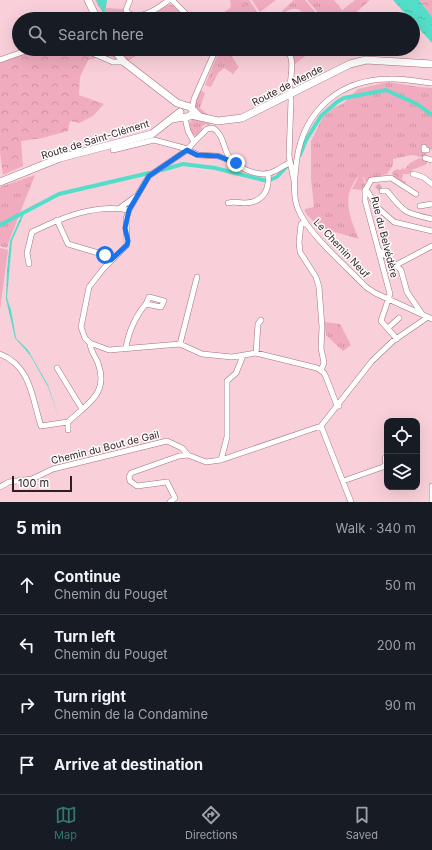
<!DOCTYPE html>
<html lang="en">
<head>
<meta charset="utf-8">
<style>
	body { margin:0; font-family:Inter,sans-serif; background:#20242c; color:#f1f3f6 }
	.controls { position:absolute; right:12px; bottom:12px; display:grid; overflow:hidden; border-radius:8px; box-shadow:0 4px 16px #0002 }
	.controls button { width:36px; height:36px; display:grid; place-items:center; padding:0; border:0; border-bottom:1px solid #363941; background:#171b24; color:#f1f3f6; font:20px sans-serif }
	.scale { position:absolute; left:12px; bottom:10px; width:60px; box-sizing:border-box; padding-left:4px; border:2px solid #311e23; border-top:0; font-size:11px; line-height:14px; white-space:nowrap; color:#311e23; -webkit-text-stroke:3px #fdfdfd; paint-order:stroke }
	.stop { position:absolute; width:12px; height:12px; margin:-9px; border:3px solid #1a73e8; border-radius:50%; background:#fff }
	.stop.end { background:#1a73e8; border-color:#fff; box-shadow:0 1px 4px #0008 }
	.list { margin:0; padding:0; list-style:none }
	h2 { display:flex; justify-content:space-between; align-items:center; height:52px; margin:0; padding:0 16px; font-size:17px }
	h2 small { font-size:13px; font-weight:400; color:#9ea1a6 }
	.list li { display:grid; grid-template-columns:26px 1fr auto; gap:12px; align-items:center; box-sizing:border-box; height:60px; padding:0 16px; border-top:1px solid #363941 }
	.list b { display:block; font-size:15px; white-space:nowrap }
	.list p { margin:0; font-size:13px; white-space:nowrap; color:#9ea1a6 }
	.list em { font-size:13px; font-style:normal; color:#9ea1a6 }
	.icon { flex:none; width:22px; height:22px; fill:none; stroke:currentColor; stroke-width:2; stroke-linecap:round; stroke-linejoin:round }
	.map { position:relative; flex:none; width:432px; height:502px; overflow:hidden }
	.search { position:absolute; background:#171b24; box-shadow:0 4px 16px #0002; left:12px; right:12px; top:12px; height:44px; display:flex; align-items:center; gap:10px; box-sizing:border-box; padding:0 14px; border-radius:22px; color:#9ea1a6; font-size:15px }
	.sheet { height:292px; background:#171b24 }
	nav { display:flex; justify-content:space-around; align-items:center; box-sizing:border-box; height:56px; border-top:1px solid #363941; background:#171b24; font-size:11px; color:#9ea1a6 }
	nav a { display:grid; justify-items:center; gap:2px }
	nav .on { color:#32776b }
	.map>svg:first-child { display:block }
</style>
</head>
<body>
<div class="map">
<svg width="432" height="502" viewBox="0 0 432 502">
	<defs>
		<pattern id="grass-tufts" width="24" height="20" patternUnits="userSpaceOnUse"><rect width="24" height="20" fill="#f0abbe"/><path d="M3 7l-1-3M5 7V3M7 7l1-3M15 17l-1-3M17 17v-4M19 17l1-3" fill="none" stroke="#ce93a3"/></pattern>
		<pattern id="forest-crowns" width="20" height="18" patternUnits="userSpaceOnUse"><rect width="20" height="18" fill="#f0abbe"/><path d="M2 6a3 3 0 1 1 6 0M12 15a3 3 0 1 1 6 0" fill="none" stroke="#ce93a3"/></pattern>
		<pattern id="water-ripples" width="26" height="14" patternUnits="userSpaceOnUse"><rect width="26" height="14" fill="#54dec9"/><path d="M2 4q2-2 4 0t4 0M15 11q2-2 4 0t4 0" fill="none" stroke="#4abeac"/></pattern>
	</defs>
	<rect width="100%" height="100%" fill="#f9d0da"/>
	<path fill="url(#grass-tufts)" d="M95,0H107L106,8L124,9L127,14L120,19H105V12H102Z
		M230,0H248L261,19H215L231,7Z
		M294,0H305L317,14L310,19H297L301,11C295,7 290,9 284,13L282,11Z
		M307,0H334L343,11L331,19H324Z
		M166,4L173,5L187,19H157L152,14Z
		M86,49H111L120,62L114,60V57L109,56L108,58Z
		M116,49H141L142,52L126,62Z
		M220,49H239L232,57L239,67L233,74L224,68L218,73L211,87L205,85Z
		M388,82L419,87L432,88V150L428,149L425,158L412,155L393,159V165L387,174L368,179L366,183L362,173L365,185L362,190L352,189L359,176C341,195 349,217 359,239L318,227L305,212V209L314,207L311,179V141L323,117L334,108L344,103L358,89Z
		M200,90L205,93L200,108L212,118L202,115L194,106Z
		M193,118L212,122L208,126L206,124L201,127L203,130L201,134L196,136C189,132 187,124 193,118Z
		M35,175L9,241L7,248L0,246V187Z
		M324,322L340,324L351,345L343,351L326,335Z"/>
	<path fill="url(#forest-crowns)" d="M241,0H249L262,19H250L252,13Z
		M355,0H370L349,19H331Z
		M419,0H432V17Z
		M240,3L237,9L233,12L228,10L231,7V4Z
		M31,49H83L100,57L88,60L80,77L79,95L104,104L93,116L79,123L70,121L68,131L42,138L21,141L23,166L3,175L0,152V60Z
		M296,49H314L295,64L292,53Z
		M420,158L427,160V164L412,170L409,174H403L402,180L406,182L404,186L395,179L392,172L397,169L401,170L403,167L404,170L410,163Z"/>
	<path fill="#f0abbe" d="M252,0H276L260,12Z
		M0,248L8,250L0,309Z"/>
	<path fill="url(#water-ripples)" d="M96,0H107L105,11L103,12Z
		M393,0H419L432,17V43L413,22V19H410Z
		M24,214L12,241L7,298L11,310L16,338L28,350L48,385L60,421L48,387L30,355L15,338L6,299L7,270L10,241L21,216Z"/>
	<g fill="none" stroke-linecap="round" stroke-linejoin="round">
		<path stroke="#54dec9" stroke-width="4" d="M300,155L306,140L321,116L337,102L344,98L386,90L417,104L432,115
			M162,170L183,164L215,168L267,181L277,177L287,166
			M0,225L59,194L149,173"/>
		<path stroke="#d1acb5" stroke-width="5" stroke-dasharray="5 2.5" stroke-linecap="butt" d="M377,185L382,191"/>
		<defs>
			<path id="street" d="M130,0L126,10C135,25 160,7 169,0
				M172,0L191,19
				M83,49L113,62H124
				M287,49C298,65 286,84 291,100L289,156L294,181
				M0,60L31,49
				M432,83C418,82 404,78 390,79C340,79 305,110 297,158C295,174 292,195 298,209C308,234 347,267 366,287L375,293L432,319
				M192,109L194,99L216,49
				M185,118L188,131L194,142L187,150L149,176L144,184L129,210L126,219L127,245L104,268L89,287L81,327L85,338L90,343L109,350L180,344L202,354L232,357L256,353L317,368L324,373L326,377L336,403L339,406
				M194,142L207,129L213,128C221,133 223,142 226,151C232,166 255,177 270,173C277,171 283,166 289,163
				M424,147V150H427
				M113,150L154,140L184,148L198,155L218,156L236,163L238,165
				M425,158L432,160
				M413,174L423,177L432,184
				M371,180L365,191V200L390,294L381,321L397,339
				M371,180L391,178L416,194
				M365,190L368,192L377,207L394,222L432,231
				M382,191H387C405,213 404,213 432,219
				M228,203C234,201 238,203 244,203C262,203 270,191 268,174
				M420,206L432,204
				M120,208L135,197
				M57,220L68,244L105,255L111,260
				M305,222L301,224L299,242L300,252L316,277L319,287L322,327L321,348L324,363L321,370
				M378,249L401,270L407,292L422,314
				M29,264L27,253L32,232C63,217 94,204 129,210
				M398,264L432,246
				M388,328L399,318
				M180,344L197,277
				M126,348C128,333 136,315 146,304L161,307L164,301L149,297L146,304
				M256,353L258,324L261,320
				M0,354C31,366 32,398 41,426L68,422
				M57,368L82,409
				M321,426L351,502
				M68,430V422C88,403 109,394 98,363C95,356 90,350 90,343
				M221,460L227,437V381L236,373L243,356
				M343,481L383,467L386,464L385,458
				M0,487L9,482L32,479L53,469L167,441L182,448L188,455
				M170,502L175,498L167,482L137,486L130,481L129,477L131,473L179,456L188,455L206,462L221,460L321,426L372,361L393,341L428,317
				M432,502V486"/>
			<path id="secondary" d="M88,0L97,19
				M113,49L124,62L177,103L190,107L199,116
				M191,115L218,121L242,118L350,64L366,60L432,64
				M173,119C179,117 186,119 191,115
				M0,182L60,158L152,134L180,112"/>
		</defs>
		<use href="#street" stroke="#a17380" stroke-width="6"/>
		<use href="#secondary" stroke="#a17380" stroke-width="8"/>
		<use href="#street" stroke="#fff" stroke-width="5"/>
		<use href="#secondary" stroke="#fff" stroke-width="7"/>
	</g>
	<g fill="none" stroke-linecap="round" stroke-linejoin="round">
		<path stroke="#1a73e8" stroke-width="5" d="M105,255L111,260L127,245L128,241L125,228L129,210L149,176L187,150L197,155L218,156L236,163"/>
	</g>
	<g text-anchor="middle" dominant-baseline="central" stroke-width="3" stroke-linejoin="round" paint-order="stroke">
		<g font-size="10" fill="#311e23" stroke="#fdfdfd">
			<text transform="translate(287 85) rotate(-27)">Route de Mende</text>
			<text transform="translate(95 139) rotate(-17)">Route de Saint-Clément</text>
			<text transform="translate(385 237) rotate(76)">Rue du Belvédère</text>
			<text transform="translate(342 248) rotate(47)">Le Chemin Neuf</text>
			<text transform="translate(105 447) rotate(-14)">Chemin du Bout de Gail</text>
		</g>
	</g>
</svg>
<div class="controls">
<button><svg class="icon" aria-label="locate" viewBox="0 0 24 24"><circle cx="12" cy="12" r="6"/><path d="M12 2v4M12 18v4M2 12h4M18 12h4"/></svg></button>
<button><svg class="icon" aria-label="layers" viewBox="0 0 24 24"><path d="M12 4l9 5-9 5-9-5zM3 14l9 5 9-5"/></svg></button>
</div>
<div class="scale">100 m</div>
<div class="stop" style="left:105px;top:255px"></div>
<div class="stop end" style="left:236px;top:163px"></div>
<div class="search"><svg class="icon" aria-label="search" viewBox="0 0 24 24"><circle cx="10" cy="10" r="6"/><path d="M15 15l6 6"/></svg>Search here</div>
</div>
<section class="sheet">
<h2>5 min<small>Walk · 340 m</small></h2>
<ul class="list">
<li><svg class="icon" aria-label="ahead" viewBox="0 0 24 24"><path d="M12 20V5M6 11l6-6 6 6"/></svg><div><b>Continue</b><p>Chemin du Pouget</p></div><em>50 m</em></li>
<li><svg class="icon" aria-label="left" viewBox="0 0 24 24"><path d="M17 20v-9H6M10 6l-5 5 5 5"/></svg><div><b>Turn left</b><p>Chemin du Pouget</p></div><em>200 m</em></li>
<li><svg class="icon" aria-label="right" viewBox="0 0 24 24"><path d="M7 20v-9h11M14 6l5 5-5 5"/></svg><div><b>Turn right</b><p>Chemin de la Condamine</p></div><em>90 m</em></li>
<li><svg class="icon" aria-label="arrive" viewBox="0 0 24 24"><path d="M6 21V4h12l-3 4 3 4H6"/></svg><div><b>Arrive at destination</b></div></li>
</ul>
</section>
<nav>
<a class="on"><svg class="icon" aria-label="map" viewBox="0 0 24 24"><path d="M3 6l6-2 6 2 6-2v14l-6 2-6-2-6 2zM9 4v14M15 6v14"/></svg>Map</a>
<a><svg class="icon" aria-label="directions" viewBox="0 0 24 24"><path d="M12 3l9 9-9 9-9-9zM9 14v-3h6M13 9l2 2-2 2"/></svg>Directions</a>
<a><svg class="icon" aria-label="saved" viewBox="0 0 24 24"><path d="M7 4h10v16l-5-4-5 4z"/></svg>Saved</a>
</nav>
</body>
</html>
